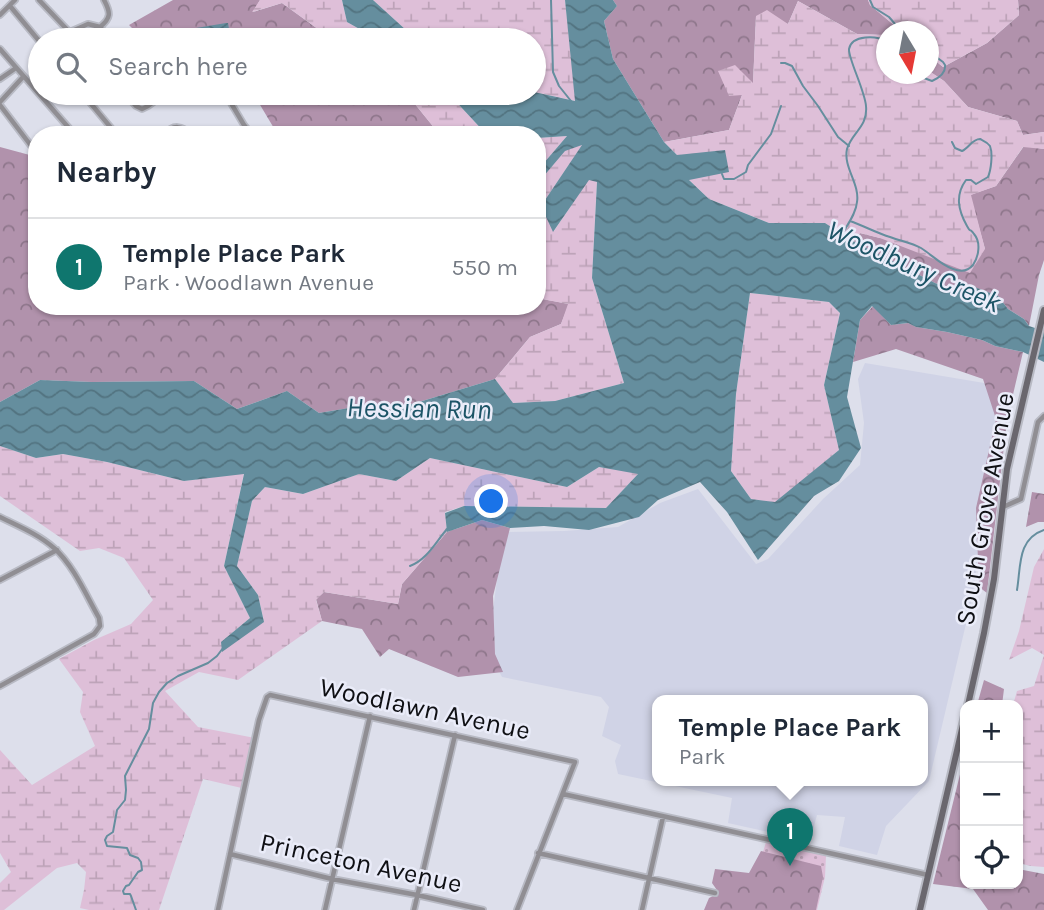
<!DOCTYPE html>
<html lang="en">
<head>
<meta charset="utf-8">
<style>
	body { margin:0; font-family:Karla,sans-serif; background:#f2f2f3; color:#1f2937 }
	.controls { position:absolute; right:21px; bottom:21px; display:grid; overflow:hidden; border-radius:14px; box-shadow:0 2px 5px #0004 }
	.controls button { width:63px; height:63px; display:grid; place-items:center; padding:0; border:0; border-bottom:2px solid #e0e1e3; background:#fff; color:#1f2937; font:35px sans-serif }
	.compass { position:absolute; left:876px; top:21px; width:63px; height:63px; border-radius:50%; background:#fff; box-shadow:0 2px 5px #0004; rotate:170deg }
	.you { position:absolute; left:492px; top:502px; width:24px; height:24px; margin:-18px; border:5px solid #fff; border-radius:50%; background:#1a73e8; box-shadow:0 0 0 10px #1a73e833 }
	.badge { display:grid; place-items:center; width:46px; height:46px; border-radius:50%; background:#0f766e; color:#fff; font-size:23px; font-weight:700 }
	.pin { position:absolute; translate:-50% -58px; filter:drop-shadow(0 2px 4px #0008) }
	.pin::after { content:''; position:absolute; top:37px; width:24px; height:21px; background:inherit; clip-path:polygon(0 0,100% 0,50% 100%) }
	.popup { position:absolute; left:652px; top:695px; width:276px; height:91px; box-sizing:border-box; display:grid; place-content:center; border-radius:14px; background:#fff; filter:drop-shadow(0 2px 5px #0005); font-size:23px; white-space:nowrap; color:#747a83 }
	.popup b { font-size:26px; color:#1f2937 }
	.popup::after { content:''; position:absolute; left:50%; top:100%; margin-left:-14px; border:14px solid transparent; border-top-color:#fff }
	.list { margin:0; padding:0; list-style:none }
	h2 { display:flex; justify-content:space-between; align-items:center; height:91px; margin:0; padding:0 28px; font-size:30px }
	h2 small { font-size:23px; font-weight:400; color:#747a83 }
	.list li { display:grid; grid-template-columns:46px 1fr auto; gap:21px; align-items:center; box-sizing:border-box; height:98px; padding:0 28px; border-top:2px solid #e0e1e3 }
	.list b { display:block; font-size:26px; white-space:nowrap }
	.list p { margin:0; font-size:23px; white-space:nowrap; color:#747a83 }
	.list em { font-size:23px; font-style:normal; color:#747a83 }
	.icon { flex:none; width:38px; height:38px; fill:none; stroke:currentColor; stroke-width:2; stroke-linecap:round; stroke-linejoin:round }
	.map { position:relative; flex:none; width:1044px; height:910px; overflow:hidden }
	.search { position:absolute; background:#fff; box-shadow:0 2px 5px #0004; left:28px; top:28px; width:518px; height:77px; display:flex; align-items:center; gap:18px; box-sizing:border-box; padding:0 24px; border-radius:38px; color:#747a83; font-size:26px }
	.panel { position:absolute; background:#fff; box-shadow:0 2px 5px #0004; left:28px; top:126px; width:518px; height:189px; border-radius:28px }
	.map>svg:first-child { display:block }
</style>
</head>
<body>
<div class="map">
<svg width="1044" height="910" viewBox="0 0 1044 910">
	<defs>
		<pattern id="grass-dots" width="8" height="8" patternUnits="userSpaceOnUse" patternTransform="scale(1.75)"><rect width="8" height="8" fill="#debfd8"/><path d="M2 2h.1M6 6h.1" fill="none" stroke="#bda3b8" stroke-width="1.8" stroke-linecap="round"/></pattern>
		<pattern id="forest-crowns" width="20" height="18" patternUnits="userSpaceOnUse" patternTransform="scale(1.75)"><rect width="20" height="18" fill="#b192ac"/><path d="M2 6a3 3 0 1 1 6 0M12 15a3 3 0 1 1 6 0" fill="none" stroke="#8e768b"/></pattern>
		<pattern id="wetland-marsh" width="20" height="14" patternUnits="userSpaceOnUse" patternTransform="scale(1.75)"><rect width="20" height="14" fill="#debfd8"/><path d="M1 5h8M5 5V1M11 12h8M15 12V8" fill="none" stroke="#bda3b8"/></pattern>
		<pattern id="water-waves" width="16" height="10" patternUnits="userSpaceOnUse" patternTransform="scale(1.75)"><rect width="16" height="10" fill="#658e9e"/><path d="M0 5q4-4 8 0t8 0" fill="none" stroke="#527380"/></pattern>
	</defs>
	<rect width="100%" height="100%" fill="#dddfeb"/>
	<path fill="#d0d3e6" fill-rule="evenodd" d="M865,363L1002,386L973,594L929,781L886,826L877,855L839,846L845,817L817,815L810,841L728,823L732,798L618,774L615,761L621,745L602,736L609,707L601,697L502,677L488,650L503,532L564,531L618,527L660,503L698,489L756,564L768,559L823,499L860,465L864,423L858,379ZM657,700H923V780H657Z"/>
	<path fill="url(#grass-dots)" d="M766,842L826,856L825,877L817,910H715L738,896L763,852Z"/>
	<path fill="url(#forest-crowns)" d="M173,0H260L253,12L282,3L333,40H144L129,25Z
		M613,0H868L870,5L901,31L886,32V37L884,35L857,34L798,1L788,24L756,16L753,84L742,95L729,130L664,142L613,59L604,21L617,6Z
		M1018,0H1044V132L1023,135L1017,121L968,107L944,81L929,71L928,55L943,67L987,43L1019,15Z
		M253,93H406L440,135H278Z
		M1024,146L1044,149V260L1039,275L1029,326L1024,319L1008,309L998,296L973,287L955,291L935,283L853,241L860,233L880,238L985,249L970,195L996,186Z
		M0,147L37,157V306H537V298L569,304L561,324L530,337L495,379L386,412L349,408L319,413L287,391L237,409L194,381L92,382L40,380L0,402Z
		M873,306L891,325L908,323L916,327L947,332L982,340L995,346L1023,352L1007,420L987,593L979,587L976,508L996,419L983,379L896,349L853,362L860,320Z
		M1032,492L1044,494V522H1038L1026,527Z
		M482,520L510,528L493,596L495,654L503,672L458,677L389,649L380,657L362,629L322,621L316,599L324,592L398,604L402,584L447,532Z
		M984,680L1004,689L1002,705H977Z
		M965,754V884H1018V869L1044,874V910H988L973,889L933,884Z
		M761,851L821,866L823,877L816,910H704L709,898L719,893L712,883L715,869L749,873Z"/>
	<path fill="url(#wetland-marsh)" d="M260,0H342L347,22L379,40H333L282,3L252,12Z
		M373,0H565L576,101L534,92V40H417Z
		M868,0H1018L1019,15L987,43L943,67L929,55L928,32L901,31L870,5Z
		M798,1L857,34L884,35L886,37V74H928L929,71L944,81L968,107L1017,121L1023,135L1044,132V149L1023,147L996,186L971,195L985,249L970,273L880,238L860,233L853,241L825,223H769L709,199L688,179L677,155L664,142L729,130L742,95L729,96L718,71L735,65L753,83L756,16L767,10L788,24Z
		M406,93H448L487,135H440Z
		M567,136L537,171V138Z
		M583,144L541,206L554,231L589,179L597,181L592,278L624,383L555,401L513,403L495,379L530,337L561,324L568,304L537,298V184L565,150Z
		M750,293L829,302L840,313L824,385L839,450L775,503L751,499L731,471L736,394Z
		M0,446L36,458L63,454L107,462L184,481L244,473L224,566L250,618L221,642L264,621L258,595L237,566L252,501L265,487L303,494L359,474L396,481L430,458L567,487L599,467L639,473L606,508L464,506L445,512L447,532L402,584L398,604L324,592L316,600L322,621L238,680L199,672L165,691L198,727L255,738L246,789L203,779L159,910H89L80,908L84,890L86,872L77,863L57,868L4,910H0V883L11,872L0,853V750L32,785L95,746L80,712L83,692L59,659L94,640L131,624L153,600L124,558L99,548L80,551L0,496Z
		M1044,549V867L1031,866L1018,863V705H1013L1017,691L1034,686L1044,655L1032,648L1009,660L1019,631L1034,567Z"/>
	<path fill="url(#water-waves)" fill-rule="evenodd" d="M342,0H373L417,40H379L347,22Z
		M565,0H613L617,6L604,21L613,59L664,142L677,155L725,150L729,172L689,180L709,199L769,223H825L853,241L935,283L955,291L972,286L998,296L1008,309L1024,319L1029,326L1044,331V362L1023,352L995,346L982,340L947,332L916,327L908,323L891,325L872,306L860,320L847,397L861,448L839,481L814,496L758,560L727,512L700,482L658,500L639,517L589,530L544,526L510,528L482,520L447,532L445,513L464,506L606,508L638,474L599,467L567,487L430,458L396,481L359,474L303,494L265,487L252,501L237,566L258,595L264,622L222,652L221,642L250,618L224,566L244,474L184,481L107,462L63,454L36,458L0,446V402L40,380L92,382L194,381L237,409L287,391L319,413L349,408L386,412L495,379L513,403L555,401L624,383L592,278L597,182L589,180L553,232L541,206L582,145L565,151L537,184V171L567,136L537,138V135H487L448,93L534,92L575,101ZM750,293L829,302L840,313L824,385L839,450L775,502L751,499L731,471L736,394Z
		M226,23H228L229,29L227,31L200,40H150L151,38L179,28H196Z"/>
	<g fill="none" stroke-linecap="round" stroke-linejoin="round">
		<path stroke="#658e9e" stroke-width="2" d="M551,0L553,72L559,86L571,101
			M870,0L873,7L889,17L902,32
			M781,63H785L792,66L803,86L818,106L838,137L849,146
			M919,74L924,78L932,81C939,78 946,73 945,65L943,62L928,51
			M722,174L724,179H734L746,172L748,165L771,134L781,106
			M850,221C864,226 877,233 890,237C901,241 912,243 921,248C932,255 941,265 953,269C961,272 968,271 973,265C979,256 981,242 974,234C968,226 972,235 967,226C958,210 955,195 966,180H971L976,184L988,177C991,170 993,154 990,146C987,142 984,141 980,139C972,139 969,148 962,151L955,148L952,142
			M841,236C847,225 856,214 857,202C860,184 843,167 847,149C852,132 868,127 866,106C865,91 848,58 849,49C852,34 877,36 886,41
			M410,566C428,559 436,541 448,528
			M1017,590C1021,567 1017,539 1044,530
			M136,910L131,896L130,894H124L123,891L126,886L129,885L138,872L142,870L141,862L138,858L130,855L127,848L107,846L105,840L107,836L113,832L117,810L125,800L126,790L125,776L149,729L153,703L159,692L167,683L178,676L208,663L217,656L223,648"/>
		<defs>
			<path id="minor" d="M39,0L77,40
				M10,6L40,42
				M0,15L15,0
				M100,27C111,18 111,13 104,0
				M70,32L88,24L100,27L111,40
				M0,49L75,135
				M0,79L16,68
				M82,93L117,135
				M124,93L136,106L142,109L148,106L166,93
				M153,93L158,99
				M225,93L244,125L252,135
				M0,102L23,77
				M0,105L32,147
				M165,135C172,124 183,125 190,135
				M1003,507L1021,499L1038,422L1044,416
				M0,517C18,526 38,534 54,548C74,566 86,595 99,618L100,626L94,634L0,686
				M0,580L57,550
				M563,794L928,875
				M538,853L715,893
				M230,854L332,879L417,895L483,910
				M218,910L259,720L267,697L270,695L575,762L517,910
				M325,910L370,716
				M414,910L455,735
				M642,910L663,817"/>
			<path id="secondary" d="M968,705L984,633L994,579L1007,469L1044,310
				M920,910L965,716"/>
		</defs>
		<use href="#minor" stroke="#b8bac4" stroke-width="8"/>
		<use href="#secondary" stroke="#b8bac4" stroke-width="10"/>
		<use href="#minor" stroke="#908e93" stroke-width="4.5"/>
		<use href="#secondary" stroke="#6a676e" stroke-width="6"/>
	</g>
	<g text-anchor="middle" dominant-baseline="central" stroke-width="5" stroke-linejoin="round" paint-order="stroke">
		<g font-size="26" fill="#0f1014" stroke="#eaecf9">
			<text transform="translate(985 509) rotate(-80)">South Grove Avenue</text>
			<text transform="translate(425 709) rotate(12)">Woodlawn Avenue</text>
			<text transform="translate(361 863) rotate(12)">Princeton Avenue</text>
		</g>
		<g font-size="28" font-style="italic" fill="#1c5466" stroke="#eaecf9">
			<text transform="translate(914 266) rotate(24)">Woodbury Creek</text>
			<text transform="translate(419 408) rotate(1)">Hessian Run</text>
		</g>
	</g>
</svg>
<div class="controls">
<button>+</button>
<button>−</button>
<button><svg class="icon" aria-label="locate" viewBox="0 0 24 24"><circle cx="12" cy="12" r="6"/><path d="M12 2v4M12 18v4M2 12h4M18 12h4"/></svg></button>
</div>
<svg class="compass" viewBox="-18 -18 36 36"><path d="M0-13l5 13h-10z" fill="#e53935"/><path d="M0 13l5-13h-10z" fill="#747a83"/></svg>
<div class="you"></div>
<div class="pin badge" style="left:790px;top:866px">1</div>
<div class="popup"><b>Temple Place Park</b>Park</div>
<div class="search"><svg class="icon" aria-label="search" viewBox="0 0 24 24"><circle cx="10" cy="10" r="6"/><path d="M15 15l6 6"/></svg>Search here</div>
<section class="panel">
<h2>Nearby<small></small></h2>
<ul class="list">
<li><span class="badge">1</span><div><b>Temple Place Park</b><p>Park · Woodlawn Avenue</p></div><em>550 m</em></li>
</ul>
</section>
</div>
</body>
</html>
